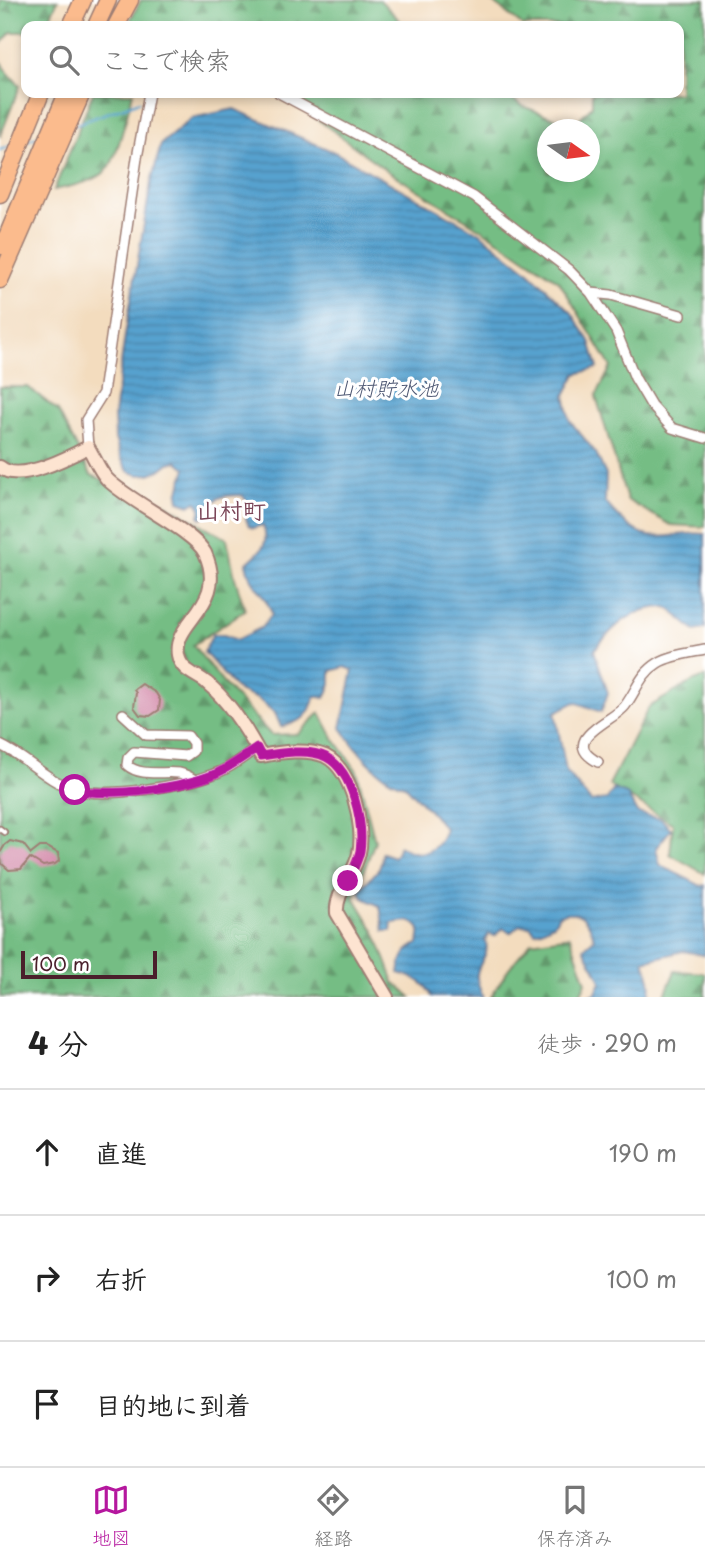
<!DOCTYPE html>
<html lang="ja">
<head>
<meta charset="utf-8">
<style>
	body { margin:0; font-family:"Playpen Sans","Klee One",sans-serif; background:#f2f2f2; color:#222 }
	.compass { position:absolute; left:537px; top:119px; width:63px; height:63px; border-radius:50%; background:#fff; box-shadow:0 4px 10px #0003; rotate:104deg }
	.scale { position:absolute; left:21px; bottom:18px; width:136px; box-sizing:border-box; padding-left:7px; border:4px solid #4a1f2b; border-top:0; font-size:19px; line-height:24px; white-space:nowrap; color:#4a1f2b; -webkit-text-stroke:5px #fff; paint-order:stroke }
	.stop { position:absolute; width:21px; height:21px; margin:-16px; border:5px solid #b5179e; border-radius:50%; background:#fff }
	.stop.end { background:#b5179e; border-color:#fff; box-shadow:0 2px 7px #0008 }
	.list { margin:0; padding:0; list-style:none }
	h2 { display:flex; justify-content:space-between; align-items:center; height:91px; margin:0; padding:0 28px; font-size:30px }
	h2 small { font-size:23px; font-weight:400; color:#767676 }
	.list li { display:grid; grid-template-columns:46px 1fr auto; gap:21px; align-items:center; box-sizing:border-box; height:126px; padding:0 28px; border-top:2px solid #e0e0e0 }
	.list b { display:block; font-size:26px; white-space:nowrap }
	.list em { font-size:23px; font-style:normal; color:#767676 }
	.icon { flex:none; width:38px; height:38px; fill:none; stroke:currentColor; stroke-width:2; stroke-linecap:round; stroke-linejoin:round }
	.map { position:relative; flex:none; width:705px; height:997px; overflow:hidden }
	.search { position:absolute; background:#fff; box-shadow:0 4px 10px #0003; left:21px; right:21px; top:21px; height:77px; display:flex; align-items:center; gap:18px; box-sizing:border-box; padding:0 24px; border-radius:14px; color:#767676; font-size:26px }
	.sheet { height:469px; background:#fff }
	nav { display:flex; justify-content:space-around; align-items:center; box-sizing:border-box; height:98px; border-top:2px solid #e0e0e0; background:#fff; font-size:19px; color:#767676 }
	nav a { display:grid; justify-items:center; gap:4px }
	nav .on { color:#b5179e }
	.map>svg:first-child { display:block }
</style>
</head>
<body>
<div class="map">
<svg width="705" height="997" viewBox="0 0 705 997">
	<defs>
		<pattern id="forest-firs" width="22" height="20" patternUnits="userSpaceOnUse" patternTransform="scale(1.75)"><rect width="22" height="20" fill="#75bd84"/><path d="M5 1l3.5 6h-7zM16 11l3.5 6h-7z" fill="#62996c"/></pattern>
		<pattern id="water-rules" width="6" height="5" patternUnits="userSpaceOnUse" patternTransform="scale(1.75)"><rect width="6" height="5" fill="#57a2cf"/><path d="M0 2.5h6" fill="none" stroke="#4a83a8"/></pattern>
	</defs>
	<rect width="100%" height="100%" fill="#fff"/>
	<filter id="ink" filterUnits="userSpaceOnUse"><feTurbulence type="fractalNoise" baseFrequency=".0143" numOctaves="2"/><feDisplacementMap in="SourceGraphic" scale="14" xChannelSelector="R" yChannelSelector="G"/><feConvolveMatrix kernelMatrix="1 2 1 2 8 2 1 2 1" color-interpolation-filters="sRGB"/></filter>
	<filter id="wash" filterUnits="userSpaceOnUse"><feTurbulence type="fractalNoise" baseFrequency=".00686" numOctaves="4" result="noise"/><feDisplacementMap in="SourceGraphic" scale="28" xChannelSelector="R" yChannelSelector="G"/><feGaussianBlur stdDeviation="1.57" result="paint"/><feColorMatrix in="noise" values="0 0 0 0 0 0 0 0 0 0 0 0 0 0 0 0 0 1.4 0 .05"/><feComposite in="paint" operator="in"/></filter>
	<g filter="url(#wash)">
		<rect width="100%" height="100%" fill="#f3dcbe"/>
		<path fill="url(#forest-firs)" stroke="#606e58" stroke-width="2" fill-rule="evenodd" d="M0,0H58L46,26H26V32H11L0,45Z
			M141,0H380L405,26H127Z
			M490,0H705V527L671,525L627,500L596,396L611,367L559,281L495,238L386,170L282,93H502L525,107L573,125L592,106V93H679V26H523ZM548,130H590V172H548Z
			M0,59L4,68L20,86L0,137Z
			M93,93H133C128,109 117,161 106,171C93,183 71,186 54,190Z
			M0,387H28L58,411L91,475L165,504L227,539L235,578L245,610L193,645L223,683L271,735L298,734L320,713L331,734L357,771L375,841L354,897L375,932L394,982L411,997H0Z
			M705,677V874L670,854L673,824L609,785L649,707L692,682Z
			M570,936L586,982L579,997H491L509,968L531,942Z
			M675,971L705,973V997H664Z"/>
		<path fill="url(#water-rules)" stroke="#50607d" stroke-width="2" d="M234,109L334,152L481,234L527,270L571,312L590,341L598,368L576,374L565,395L570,421L596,453L606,475L605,502C615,514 633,533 649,536C667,539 686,531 705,534V629L695,631L667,607C633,607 615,625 594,650L608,693L601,712L575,702L555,712L566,771L591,802L607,799L614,789L627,794L637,813L661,819L671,829L656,848L660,865L701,886L705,885V955L683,951L644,961C649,974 653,984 649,997H587L596,993L601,982C597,969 589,961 584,948L594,939C590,921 580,907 559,915L554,924C547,926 542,931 535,932L530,926L520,925L510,933L503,928L495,936L489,934L485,940C491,953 479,961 477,974C476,981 480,990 483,997H432C425,981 414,978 399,973C401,959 404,950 418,944L420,929C410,917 406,922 392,923L391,931H384L380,906L363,898L360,891C368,875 382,876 382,853L394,857L399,846C421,859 437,853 445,829C433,812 418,800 405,785C379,780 356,749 341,728L353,670L345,667L331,671V684L325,698L315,696C308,719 303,720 281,727L275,713L258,699L238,691L204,652L213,634L224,635L237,640L261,628L272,614C267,595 250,584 246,564C261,550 270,546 263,525L253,528L249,526L246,519L248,502L242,495C217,496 216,496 202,518L199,516L201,508L196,501L190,505L179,501L178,494L186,468L177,461L169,463L160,470L149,474L138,475L128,471L121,458L115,439L114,415L125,335L151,183L161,144L192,118Z"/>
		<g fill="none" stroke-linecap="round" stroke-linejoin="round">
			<path stroke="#57a2cf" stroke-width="2.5" d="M74,125L140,101
				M28,140L41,136
				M0,150L11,146"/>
		</g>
		<g id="blocks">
			<path fill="#d58fad" d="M142,684L156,693L160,700L159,710L150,716L140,715L134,707L136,693L134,690Z
				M10,841L23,844L31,854L40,847H47L58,853L59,861L55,864L43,866L30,858L21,869L9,870L2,864L0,853L5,845Z"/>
		</g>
	</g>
	<g filter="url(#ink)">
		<use href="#blocks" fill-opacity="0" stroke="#9e7e74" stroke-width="2"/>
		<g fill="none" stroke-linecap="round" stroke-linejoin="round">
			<defs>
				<path id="lane" d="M0,829L4,832"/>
				<path id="street" d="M279,93L474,197L569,270L591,293L616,331L635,378L651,405L672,428L705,438
					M591,293L611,295L681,315
					M88,447L86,420L103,393L137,158L149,93
					M123,714L146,735L188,736L193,743V751L186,756L134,752L128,758L127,765C140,777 163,771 179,773C185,774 190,777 195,780
					M0,745C26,757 46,780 73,789C102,799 181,786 211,775C228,770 242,758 257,748
					M598,762C557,740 614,721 625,706C637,690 640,674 658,663C671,655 690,653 705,650"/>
				<path id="secondary" d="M0,467C19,484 69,457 88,447C94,457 99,470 107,479C128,501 194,531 205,553C229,605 172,621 178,655C181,672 197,674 207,683C230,702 247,730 261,756C281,752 306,748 325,756C352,769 365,827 359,853C355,874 335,892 337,913L387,997"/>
				<path id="highway" d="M71,26L83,0
					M96,26L108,0
					M116,26L130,0
					M0,194L41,93
					M3,246L67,93
					M0,280L82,93"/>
			</defs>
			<use href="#lane" stroke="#9e7e74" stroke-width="8"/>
			<use href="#street" stroke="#9e7e74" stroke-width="12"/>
			<use href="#secondary" stroke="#9e7e74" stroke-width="16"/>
			<use href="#highway" stroke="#9e7e74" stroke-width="19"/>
			<use href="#lane" stroke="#fff" stroke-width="4.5"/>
			<use href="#street" stroke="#fff" stroke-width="9"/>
			<use href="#secondary" stroke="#fde4d1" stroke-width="12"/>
			<use href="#highway" stroke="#fbbb8d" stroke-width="16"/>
		</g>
	</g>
	<g fill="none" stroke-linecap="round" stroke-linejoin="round" filter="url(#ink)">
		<path stroke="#b5179e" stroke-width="9" d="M75,790C110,797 182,788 215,774C230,767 243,757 257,748L261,756C279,753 310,748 326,757C353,771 364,824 360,851C358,861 352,872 348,881"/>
	</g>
	<g text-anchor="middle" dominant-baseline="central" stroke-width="6" stroke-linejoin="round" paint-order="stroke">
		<g font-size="21" font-style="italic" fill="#505a75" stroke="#fff">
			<text x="386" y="387">山村貯水池</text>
		</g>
		<g font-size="23" font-weight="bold" fill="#7b4658" stroke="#fff">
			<text x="231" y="509">山村町</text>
		</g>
	</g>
</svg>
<svg class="compass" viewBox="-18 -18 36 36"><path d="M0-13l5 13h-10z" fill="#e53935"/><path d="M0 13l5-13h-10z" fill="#767676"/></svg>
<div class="scale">100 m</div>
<div class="stop" style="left:75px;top:790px"></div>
<div class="stop end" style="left:348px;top:881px"></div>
<div class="search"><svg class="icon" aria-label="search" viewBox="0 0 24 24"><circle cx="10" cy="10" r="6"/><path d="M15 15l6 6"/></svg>ここで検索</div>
</div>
<section class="sheet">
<h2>4 分<small>徒歩 · 290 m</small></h2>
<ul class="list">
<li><svg class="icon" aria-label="ahead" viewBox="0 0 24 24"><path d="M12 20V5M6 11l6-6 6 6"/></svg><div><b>直進</b></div><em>190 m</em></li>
<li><svg class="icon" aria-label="right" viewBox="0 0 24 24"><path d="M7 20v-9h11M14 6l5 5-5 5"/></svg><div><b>右折</b></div><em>100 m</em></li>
<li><svg class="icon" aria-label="arrive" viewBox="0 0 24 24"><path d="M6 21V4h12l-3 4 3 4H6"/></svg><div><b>目的地に到着</b></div></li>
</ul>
</section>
<nav>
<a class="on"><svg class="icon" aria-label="map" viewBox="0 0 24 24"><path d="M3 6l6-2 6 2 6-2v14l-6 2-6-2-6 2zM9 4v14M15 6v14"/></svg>地図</a>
<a><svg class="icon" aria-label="directions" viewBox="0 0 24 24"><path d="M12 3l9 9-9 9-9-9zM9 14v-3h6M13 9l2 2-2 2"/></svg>経路</a>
<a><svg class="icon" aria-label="saved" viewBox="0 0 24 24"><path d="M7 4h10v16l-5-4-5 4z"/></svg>保存済み</a>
</nav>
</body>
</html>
